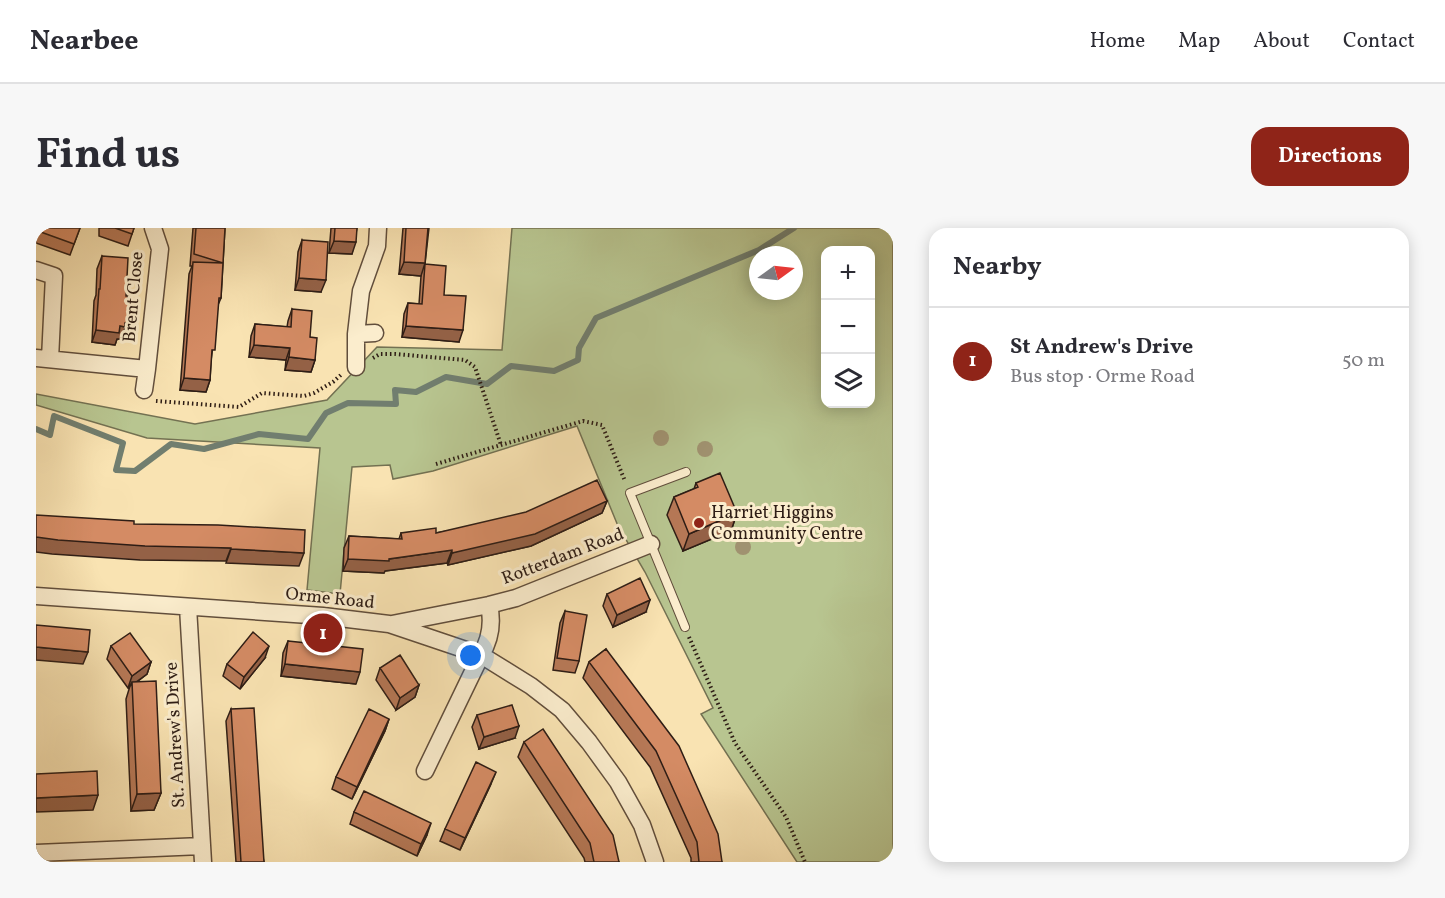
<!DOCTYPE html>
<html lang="en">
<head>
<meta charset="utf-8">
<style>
	body { margin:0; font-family:Vollkorn,serif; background:#f7f7f7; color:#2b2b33 }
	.controls { position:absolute; right:18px; top:18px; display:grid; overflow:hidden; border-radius:12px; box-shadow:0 3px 15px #0003 }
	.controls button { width:54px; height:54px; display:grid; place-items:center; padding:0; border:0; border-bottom:2px solid #e1e1e2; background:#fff; color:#2b2b33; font:30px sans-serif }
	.compass { position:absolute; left:713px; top:18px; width:54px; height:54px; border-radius:50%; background:#fff; box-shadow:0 3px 15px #0003; rotate:75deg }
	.you { position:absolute; left:435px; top:428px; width:21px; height:21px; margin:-15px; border:4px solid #fff; border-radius:50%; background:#1a73e8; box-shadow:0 0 0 9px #1a73e833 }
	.badge { display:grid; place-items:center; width:39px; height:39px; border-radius:50%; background:#8f2418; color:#fff; font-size:20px; font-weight:700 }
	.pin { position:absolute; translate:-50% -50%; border:3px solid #fff; box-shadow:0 2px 6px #0006 }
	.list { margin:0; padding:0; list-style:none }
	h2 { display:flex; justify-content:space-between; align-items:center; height:78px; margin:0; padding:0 24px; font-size:26px }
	h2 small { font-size:20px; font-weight:400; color:#7c7c81 }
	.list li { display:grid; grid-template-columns:39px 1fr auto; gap:18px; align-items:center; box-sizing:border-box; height:108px; padding:0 24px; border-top:2px solid #e1e1e2 }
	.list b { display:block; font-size:22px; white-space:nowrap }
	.list p { margin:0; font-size:20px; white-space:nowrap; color:#7c7c81 }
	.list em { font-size:20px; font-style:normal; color:#7c7c81 }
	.icon { flex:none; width:33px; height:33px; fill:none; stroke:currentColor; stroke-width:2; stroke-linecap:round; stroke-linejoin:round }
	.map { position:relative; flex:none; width:857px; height:634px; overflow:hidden; border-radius:18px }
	header { display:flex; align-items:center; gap:36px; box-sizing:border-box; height:84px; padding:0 30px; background:#fff; border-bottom:2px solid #e1e1e2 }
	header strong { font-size:28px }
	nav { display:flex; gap:33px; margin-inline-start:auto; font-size:21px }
	.intro { display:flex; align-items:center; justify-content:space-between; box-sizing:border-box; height:144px; padding:0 36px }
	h1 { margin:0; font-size:42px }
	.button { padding:15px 27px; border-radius:18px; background:#8f2418; color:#fff; font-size:21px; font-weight:700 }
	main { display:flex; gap:36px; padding:0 36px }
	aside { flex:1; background:#fff; border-radius:18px; box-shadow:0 3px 15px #0003 }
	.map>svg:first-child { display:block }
</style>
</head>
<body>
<header>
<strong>Nearbee</strong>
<nav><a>Home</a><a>Map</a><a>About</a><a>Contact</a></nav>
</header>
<div class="intro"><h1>Find us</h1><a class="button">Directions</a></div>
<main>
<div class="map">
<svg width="857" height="634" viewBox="0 0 857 634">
	<rect width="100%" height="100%" fill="#f9e3b2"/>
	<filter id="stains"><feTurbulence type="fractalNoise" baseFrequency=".00333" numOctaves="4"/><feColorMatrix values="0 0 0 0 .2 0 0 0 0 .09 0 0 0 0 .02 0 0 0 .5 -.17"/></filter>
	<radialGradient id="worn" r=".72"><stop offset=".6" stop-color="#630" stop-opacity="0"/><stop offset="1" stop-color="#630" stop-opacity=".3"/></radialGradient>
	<path fill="#b8c590" stroke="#737152" stroke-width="1.5" fill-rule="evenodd" d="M476,0H857V634H761L665,486L677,480L609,344L582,298L541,198L397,243L357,251L354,237L316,239L304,366L271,362L284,220L111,210L0,177V166L159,196L291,172L341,119L466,122ZM790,22H834V176H790ZM722,27H758V63H722Z"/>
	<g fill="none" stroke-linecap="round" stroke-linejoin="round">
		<path stroke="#717e6f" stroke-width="6" d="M0,201L14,207L18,188L87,215L80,242L99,243L135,216L168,221L223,206L272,211L290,185L312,175L360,176L359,162L380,164L410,149L451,156L475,138L518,143L542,132L543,120L560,90L723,22L758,0"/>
		<defs>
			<path id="service" d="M649,399L594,265L650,244"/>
			<path id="minor" d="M0,42L18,48L14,131
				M320,106L339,105
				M0,130L111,141L124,21L117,0
				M320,139V106L325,63L341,18L342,0
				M108,162L111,141
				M0,368L287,388L353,396L445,427L495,458L526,482L553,514L582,554L606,597L619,634
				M152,379L167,634
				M356,396L453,377L480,370L615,316
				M389,543L445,427C454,412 457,395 453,377
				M0,625L166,618"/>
		</defs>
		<use href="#service" stroke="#614e3c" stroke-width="10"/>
		<use href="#minor" stroke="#614e3c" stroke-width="19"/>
		<path stroke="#2e1d15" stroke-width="4" stroke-dasharray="1.5 3" stroke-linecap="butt" d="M337,130L344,126H359L429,132L439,139L465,217
			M120,173L203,179L226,165L268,168L278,165L297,154L306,146
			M400,236L547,193L566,197L589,253
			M653,409L699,515L750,589L769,634"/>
		<use href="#service" stroke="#fbedcd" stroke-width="8"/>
		<use href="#minor" stroke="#fbedcd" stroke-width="16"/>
	</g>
	<g fill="#a09270">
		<circle cx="625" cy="210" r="8"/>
		<circle cx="669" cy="221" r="8"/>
		<circle cx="707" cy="319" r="8"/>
	</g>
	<path fill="#b67856" stroke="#2e1d15" stroke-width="1.5" d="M0,0H44L34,27L0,15Z
		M63,0H98L92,18L63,8Z
		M157,0H189L185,70L182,77L175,133L174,152L170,164L144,162L153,46L156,38H154Z
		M295,0H321L316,26L293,25Z
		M367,0H393L389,36L408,67L423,114L366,109L368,86L372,75L383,76L385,48L363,46Z
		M266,12L285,64L259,62L262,24Z
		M66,28L90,68L91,95L85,111H81L79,117L56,114L58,73L60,67L61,41Z
		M256,81L274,109L279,132L275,144L249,142L250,132L213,129L215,108L219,96L251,99L252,93Z
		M660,255L701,285L695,303L647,323L631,287L638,269L658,261Z
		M571,273L566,285L495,318L412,337L411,335L349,343L348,345L307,343L308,320L313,308L363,311L365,305H400Z
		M571,366L610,384L577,399L567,378Z
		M529,383L543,433L539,445L517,442L524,395Z
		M252,413L320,456L245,448L247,425Z
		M75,418L115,434L111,446L101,454L125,565L118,582L95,583L90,471L94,458L92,460L71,431Z
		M570,421L686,634H655V630L614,539L547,450L553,434Z
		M229,430L204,461L187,448L191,436Z
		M344,440L383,457L379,469L360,482L340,452Z
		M195,481L228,634H200L190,493Z
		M441,487L479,510L443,521L436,499Z
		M353,491L349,503L316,571L296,561L300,549Z
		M488,514L583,634H549L548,630L482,529Z
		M455,556L424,622L404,613L409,601Z
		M318,584L391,607L381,628L314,596Z"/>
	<path fill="#946146" stroke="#2e1d15" stroke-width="1.5" d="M298,13L320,14L316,26L293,25Z
		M368,34L389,35L385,48L363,46Z
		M263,50L290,52L285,64L259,62Z
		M89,95H91L85,111H81L79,117L56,114L60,102L84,98Z
		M370,98L427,102L423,114L366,109Z
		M218,117L254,120L250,132L213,129Z
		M253,129L279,132L275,144L249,142Z
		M148,150L174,152L170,164L144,162Z
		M571,273L566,285L495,318L412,337L416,325Z
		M701,285L695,303L647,323L653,306Z
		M0,309L195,320L190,333L104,332L16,326L0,324Z
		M195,321L268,325L263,338L190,335Z
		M416,322L411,335L349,343L348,345L307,343L312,331H353Z
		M614,372L610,384L577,399L581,387Z
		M233,418L229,430L204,461L208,449Z
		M0,419L52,424L47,436L0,432Z
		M115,434L111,446L96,457V454L94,458L92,460L96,448Z
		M249,436L324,444L320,456L245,448Z
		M383,457L379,469L360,482L364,470Z
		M353,491L349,503L316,571L321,559Z
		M483,498L479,510L443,521L448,509Z
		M460,544L455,556L424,622L429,610Z
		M125,565L118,582L95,583L101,566Z
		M62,567L57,582L0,584V570Z
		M395,595L391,607L381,628L385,616Z"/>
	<path fill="#d48b64" stroke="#2e1d15" stroke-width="1.5" d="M0,0H44L38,16L2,3L0,8Z
		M79,0H98L96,6Z
		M160,0H189L187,35L158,26Z
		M299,0H321L320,14L298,13Z
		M370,0H392L389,35L368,34Z
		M266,12L292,14L290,52L263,50Z
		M66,28L92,30L90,68H92L91,73H93L91,95H89V99L84,98L83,105L60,102L63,61H64Z
		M157,34L187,35L185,70H183L179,122H176L174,152L148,150Z
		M389,36L410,38L408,67L430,68L427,102L370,98L372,75L386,76Z
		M256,81L276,83L274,109L281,110L279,132L253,129L254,120L218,117L219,96L255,99Z
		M684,245L701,285L653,306L638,269L662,259L660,255Z
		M561,252L571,273L499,306L416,325V322L353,331V333L312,331L313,308L366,311L365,305L400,300V305L490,284Z
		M0,287L98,293V296L182,297L269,302L268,325L195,321V320L109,318L22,312L0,309Z
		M604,350L614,372L581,387L571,366Z
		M529,383L551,387L543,433L521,430Z
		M0,397L54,402L52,424L0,419Z
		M217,404L233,418L208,449L191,436Z
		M94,405L115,434L96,448L75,418Z
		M252,413L327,421L324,444L249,436Z
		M570,421L643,518L682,606L686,634H663L661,614L620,523L553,434Z
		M364,427L383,457L364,470L344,440Z
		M120,453L125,565L101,566L96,454Z
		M476,477L483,498L448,509L441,487Z
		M218,480L228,634H205L195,481Z
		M333,481L353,491L321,559L300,549Z
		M507,501L577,607L583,634H558L554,615L488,514Z
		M440,534L460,544L429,610L409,601Z
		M61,543L62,567L0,570V546Z
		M328,563L395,595L385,616L318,584Z"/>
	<circle fill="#8f2418" stroke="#fbedcd" stroke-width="2" cx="663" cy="295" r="6"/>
	<g text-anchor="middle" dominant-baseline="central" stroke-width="6" stroke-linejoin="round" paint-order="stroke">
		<g font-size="18" fill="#2e1d15" stroke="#fbedcd">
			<text transform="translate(98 69) rotate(-85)">Brent Close</text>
			<text transform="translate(527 329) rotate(-21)">Rotterdam Road</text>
			<text transform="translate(294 371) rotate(6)">Orme Road</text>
			<text transform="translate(140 507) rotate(-93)">St. Andrew's Drive</text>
		</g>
		<g font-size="18" fill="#2e1d15" stroke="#fbedcd" text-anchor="start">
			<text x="675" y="285">Harriet Higgins<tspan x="675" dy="21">Community Centre</tspan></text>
		</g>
	</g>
	<rect width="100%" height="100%" filter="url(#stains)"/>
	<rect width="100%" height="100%" fill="url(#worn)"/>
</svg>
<div class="controls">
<button>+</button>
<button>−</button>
<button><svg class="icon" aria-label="layers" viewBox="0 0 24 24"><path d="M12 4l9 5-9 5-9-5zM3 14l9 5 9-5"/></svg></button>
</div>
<svg class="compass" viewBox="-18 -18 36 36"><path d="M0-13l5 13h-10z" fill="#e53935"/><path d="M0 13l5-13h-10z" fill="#7c7c81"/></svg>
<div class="you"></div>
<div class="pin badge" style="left:287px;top:405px">1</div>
</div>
<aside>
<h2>Nearby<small></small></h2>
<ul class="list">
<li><span class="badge">1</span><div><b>St Andrew's Drive</b><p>Bus stop · Orme Road</p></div><em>50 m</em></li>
</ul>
</aside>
</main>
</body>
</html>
